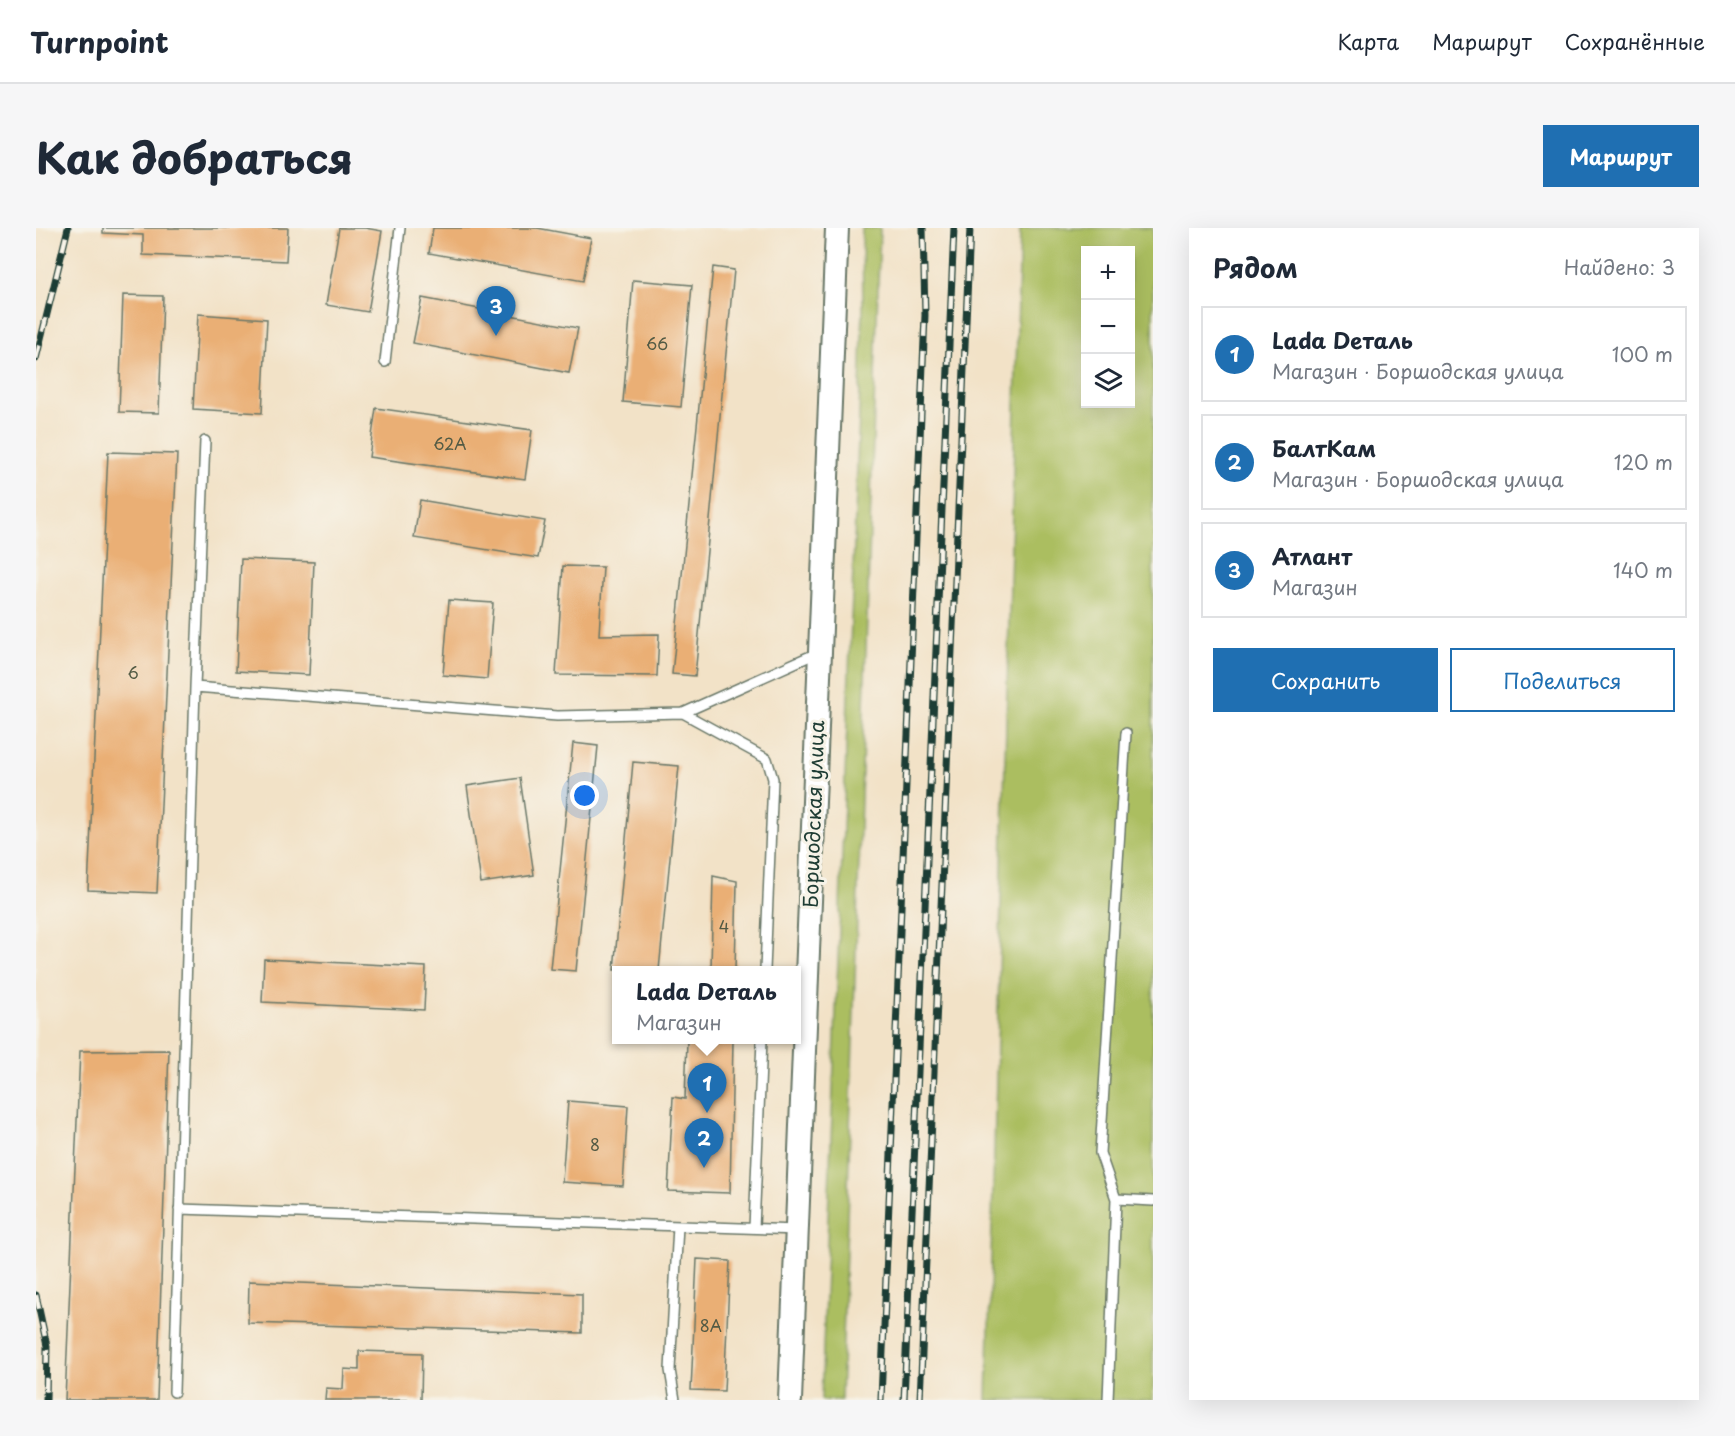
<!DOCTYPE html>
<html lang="ru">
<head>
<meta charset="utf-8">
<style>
	body { margin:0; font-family:"Playpen Sans",sans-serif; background:#f6f6f7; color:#1f2937 }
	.controls { position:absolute; right:18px; top:18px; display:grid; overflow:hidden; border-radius:0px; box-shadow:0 6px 24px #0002 }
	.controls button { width:54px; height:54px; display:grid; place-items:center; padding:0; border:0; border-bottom:2px solid #e0e1e3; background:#fff; color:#1f2937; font:30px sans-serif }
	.you { position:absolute; left:549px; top:568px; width:21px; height:21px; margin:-15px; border:4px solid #fff; border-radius:50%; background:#1a73e8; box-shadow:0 0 0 9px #1a73e833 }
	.badge { display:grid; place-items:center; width:39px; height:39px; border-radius:50%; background:#1f6fb2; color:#fff; font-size:20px; font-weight:700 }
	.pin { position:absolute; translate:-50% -50px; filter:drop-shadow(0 2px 3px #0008) }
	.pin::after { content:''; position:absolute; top:32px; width:21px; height:18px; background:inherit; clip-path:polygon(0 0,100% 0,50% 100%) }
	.popup { position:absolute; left:576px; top:738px; width:189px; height:78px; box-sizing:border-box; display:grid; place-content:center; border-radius:0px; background:#fff; filter:drop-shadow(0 2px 4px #0005); font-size:20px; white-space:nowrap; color:#747a83 }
	.popup b { font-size:22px; color:#1f2937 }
	.popup::after { content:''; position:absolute; left:50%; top:100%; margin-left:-12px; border:12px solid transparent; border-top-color:#fff }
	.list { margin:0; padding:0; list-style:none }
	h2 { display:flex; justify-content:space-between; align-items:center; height:78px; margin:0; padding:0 24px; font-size:26px }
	h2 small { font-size:20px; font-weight:400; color:#747a83 }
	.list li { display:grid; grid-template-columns:39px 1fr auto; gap:18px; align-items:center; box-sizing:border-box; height:96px; margin:0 12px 12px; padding:0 12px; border:2px solid #e0e1e3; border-radius:0px }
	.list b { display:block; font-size:22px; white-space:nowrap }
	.list p { margin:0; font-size:20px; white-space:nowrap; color:#747a83 }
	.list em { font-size:20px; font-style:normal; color:#747a83 }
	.actions { display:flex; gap:12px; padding:18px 24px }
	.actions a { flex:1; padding:14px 0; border:2px solid #1f6fb2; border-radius:0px; text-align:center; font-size:21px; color:#1f6fb2 }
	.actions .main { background:#1f6fb2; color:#fff }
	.icon { flex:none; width:33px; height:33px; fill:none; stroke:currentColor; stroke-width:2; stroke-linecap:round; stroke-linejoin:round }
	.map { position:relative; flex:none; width:1117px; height:1172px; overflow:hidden; border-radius:0px }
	header { display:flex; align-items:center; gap:36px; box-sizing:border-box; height:84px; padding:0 30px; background:#fff; border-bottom:2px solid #e0e1e3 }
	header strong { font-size:28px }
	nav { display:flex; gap:33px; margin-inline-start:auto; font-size:21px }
	.intro { display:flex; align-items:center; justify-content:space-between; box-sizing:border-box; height:144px; padding:0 36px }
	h1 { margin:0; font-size:42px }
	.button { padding:15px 27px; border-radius:0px; background:#1f6fb2; color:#fff; font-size:21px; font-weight:700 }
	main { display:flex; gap:36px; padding:0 36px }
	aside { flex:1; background:#fff; border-radius:0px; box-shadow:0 6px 24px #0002 }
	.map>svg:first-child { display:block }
</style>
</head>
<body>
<header>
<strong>Turnpoint</strong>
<nav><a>Карта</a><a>Маршрут</a><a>Сохранённые</a></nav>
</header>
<div class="intro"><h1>Как добраться</h1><a class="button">Маршрут</a></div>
<main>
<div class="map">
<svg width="1117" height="1172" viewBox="0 0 1117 1172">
	<rect width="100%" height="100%" fill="#f7f3e8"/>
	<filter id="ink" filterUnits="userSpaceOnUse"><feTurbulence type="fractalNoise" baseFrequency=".0167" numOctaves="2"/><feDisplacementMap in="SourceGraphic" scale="12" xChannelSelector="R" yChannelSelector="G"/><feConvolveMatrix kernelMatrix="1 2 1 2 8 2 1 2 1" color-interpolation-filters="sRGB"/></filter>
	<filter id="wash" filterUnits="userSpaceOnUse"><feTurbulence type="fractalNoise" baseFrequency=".008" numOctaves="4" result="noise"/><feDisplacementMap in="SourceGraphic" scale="24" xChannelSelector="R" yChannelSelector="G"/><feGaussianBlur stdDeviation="1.35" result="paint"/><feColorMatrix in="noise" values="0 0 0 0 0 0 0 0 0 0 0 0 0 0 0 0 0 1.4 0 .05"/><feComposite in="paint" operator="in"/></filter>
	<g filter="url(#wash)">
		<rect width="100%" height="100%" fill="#f2e2c7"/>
		<path fill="#abbe61" stroke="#657e4a" stroke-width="1.5" fill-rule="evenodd" d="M826,0H844L805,1172H785L827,82Z
			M984,0H1117V1172H951ZM1050,22H1094V176H1050Z"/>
		<g id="blocks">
			<path fill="#eaaf74" d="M67,0H252L250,33L107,27V7L67,5Z
				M303,0H329L346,3L332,84L290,77Z
				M397,0H501L555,10L547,53L393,25Z
				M677,39L698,42L659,448L636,446Z
				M597,52L656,57L645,179L587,174Z
				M87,67L127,68L123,185L83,184Z
				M386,70L542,100L533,145L377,115Z
				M162,86L231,91L226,185L157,181Z
				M340,180L496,202L489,251L333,229Z
				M72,224L141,226L121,665L52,662Z
				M384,272L509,293L502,330L378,310Z
				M205,331L278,334L273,447L200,443Z
				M527,338L567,339L563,407L623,406L621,448L520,447Z
				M413,372L457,375L451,451L407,447Z
				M537,515L562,518L540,743L514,741Z
				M597,534L643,538L623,742H578Z
				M484,550L498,647L445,655L431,558Z
				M677,648L701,653L699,742H675Z
				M228,731L390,739L388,782L226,774Z
				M651,812H697L694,965L632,963L637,869L649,871Z
				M133,822L121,1172H29L44,823Z
				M532,873L592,878L587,958L526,954Z
				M661,1031L694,1033L688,1163L655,1162Z
				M213,1053L546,1066V1105L212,1095Z
				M323,1123L386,1125L385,1172H289L290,1160L307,1161L308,1141L323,1142Z"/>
		</g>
	</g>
	<g filter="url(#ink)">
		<use href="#blocks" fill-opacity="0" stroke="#697767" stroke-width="1.5"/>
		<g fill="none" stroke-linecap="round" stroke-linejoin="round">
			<defs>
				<path id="service" d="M349,134L364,0
					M159,459L521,488L647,485L781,425
					M647,485L731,531L737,551L729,742
					M1080,971L1064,925L1090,505
					M143,981L761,1002
					M718,1000L726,812
					M138,1164L159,459L169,213
					M639,1172L634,1142L642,998
					M1072,1172L1080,971L1117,973"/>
				<path id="tertiary" d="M754,1172L801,0"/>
			</defs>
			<use href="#service" stroke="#697767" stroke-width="12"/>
			<use href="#tertiary" stroke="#697767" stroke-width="26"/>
			<use href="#service" stroke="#fff" stroke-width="9"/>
			<use href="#tertiary" stroke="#fff" stroke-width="22"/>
			<defs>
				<path id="rail" d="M0,131L32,0
					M0,1067L11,1118L10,1172
					M845,1172L889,87L887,0
					M868,1172L918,0
					M884,1172L934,0"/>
			</defs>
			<use href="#rail" stroke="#1f3d34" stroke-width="7"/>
			<use href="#rail" stroke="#f7f3e8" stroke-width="4.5" stroke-dasharray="14" stroke-linecap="butt"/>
		</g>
	</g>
	<g text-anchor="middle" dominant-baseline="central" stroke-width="6" stroke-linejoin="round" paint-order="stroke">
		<g font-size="16" fill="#525a44">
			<text x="621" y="115">66</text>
			<text x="414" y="215">62А</text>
			<text x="97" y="444">6</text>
			<text x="688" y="698">4</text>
			<text x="559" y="916">8</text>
			<text x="675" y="1097">8А</text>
		</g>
		<g font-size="20" fill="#1f3d34" stroke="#f7f3e8">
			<text transform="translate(777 586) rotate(-88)">Боршодская улица</text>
		</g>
	</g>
</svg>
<div class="controls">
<button>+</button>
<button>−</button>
<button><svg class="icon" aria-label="layers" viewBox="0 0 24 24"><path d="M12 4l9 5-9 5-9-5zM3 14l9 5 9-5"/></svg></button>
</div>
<div class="you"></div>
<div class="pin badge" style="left:671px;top:885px">1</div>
<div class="popup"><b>Lada Dеталь</b>Магазин</div>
<div class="pin badge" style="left:668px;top:940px">2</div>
<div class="pin badge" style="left:460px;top:108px">3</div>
</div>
<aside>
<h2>Рядом<small>Найдено: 3</small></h2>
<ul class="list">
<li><span class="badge">1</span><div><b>Lada Dеталь</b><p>Магазин · Боршодская улица</p></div><em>100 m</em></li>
<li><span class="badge">2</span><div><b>БалтКам</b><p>Магазин · Боршодская улица</p></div><em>120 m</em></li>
<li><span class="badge">3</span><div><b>Атлант</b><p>Магазин</p></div><em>140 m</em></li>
</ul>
<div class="actions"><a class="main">Сохранить</a><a>Поделиться</a></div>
</aside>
</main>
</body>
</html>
